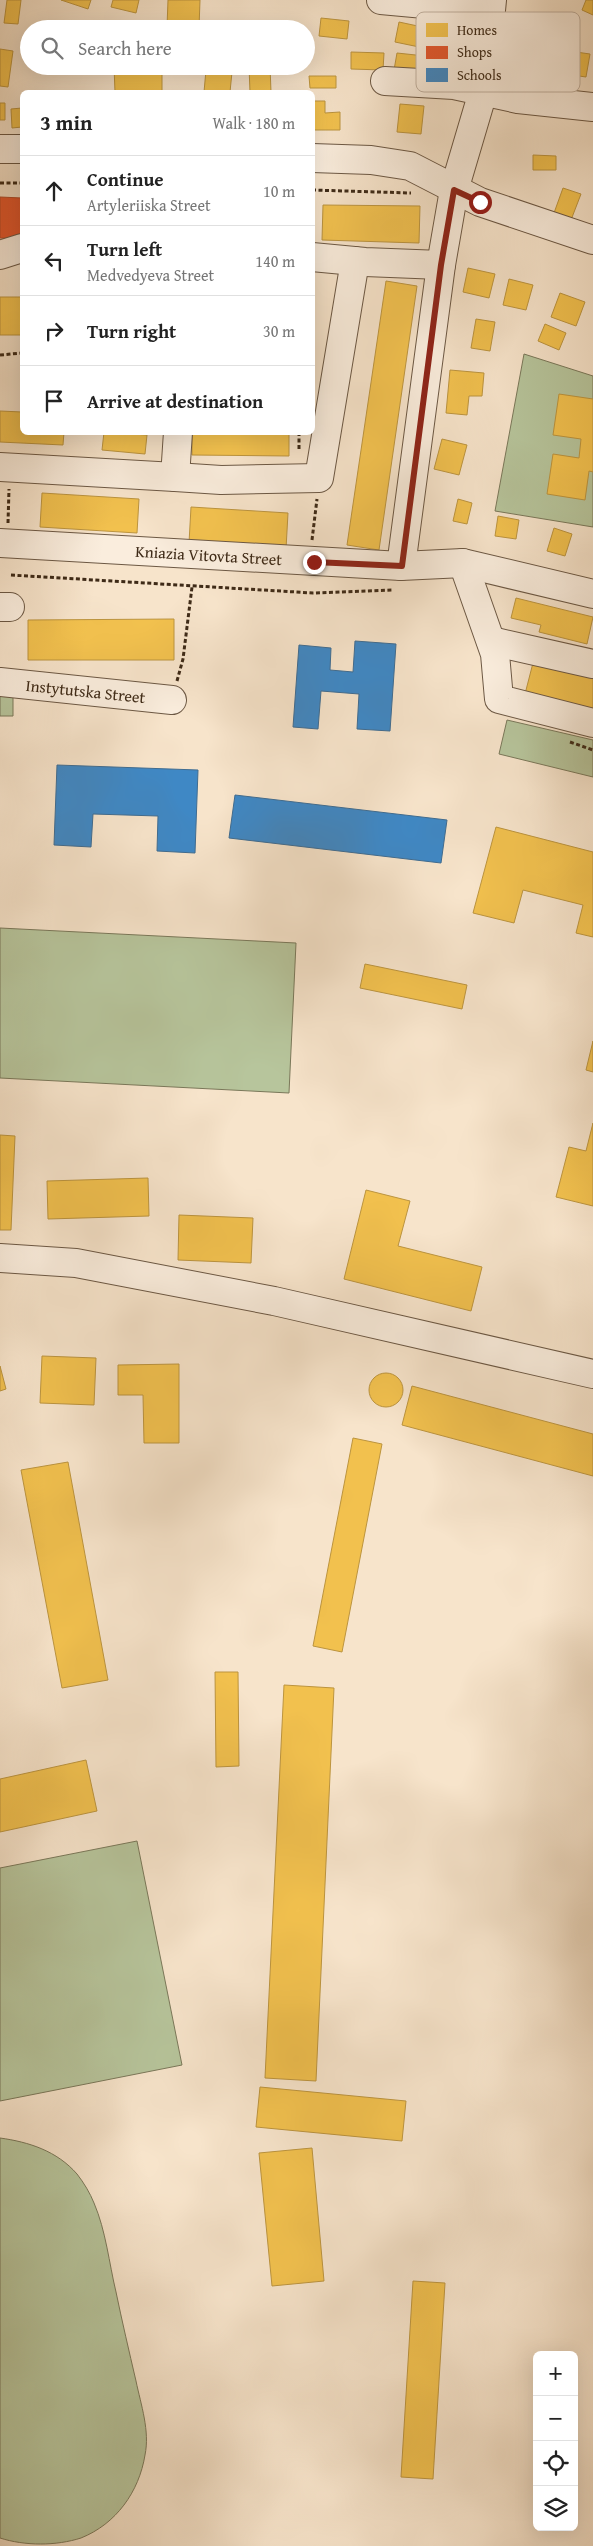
<!DOCTYPE html>
<html lang="en">
<head>
<meta charset="utf-8">
<style>
	body { margin:0; font-family:"Gentium Book Plus",serif; background:#f6f6f6; color:#222 }
	.controls { position:absolute; right:15px; bottom:15px; display:grid; overflow:hidden; border-radius:8px; box-shadow:0 5px 20px #0002 }
	.controls button { width:45px; height:45px; display:grid; place-items:center; padding:0; border:0; border-bottom:1px solid #e0e0e0; background:#fff; color:#222; font:25px sans-serif }
	.stop { position:absolute; width:15px; height:15px; margin:-11px; border:4px solid #8f2418; border-radius:50%; background:#fff }
	.stop.end { background:#8f2418; border-color:#fff; box-shadow:0 1px 5px #0008 }
	.list { margin:0; padding:0; list-style:none }
	h2 { display:flex; justify-content:space-between; align-items:center; height:65px; margin:0; padding:0 20px; font-size:21px }
	h2 small { font-size:16px; font-weight:400; color:#767676 }
	.list li { display:grid; grid-template-columns:32px 1fr auto; gap:15px; align-items:center; box-sizing:border-box; height:70px; padding:0 20px; border-top:1px solid #e0e0e0 }
	.list b { display:block; font-size:19px; white-space:nowrap }
	.list p { margin:0; font-size:16px; white-space:nowrap; color:#767676 }
	.list em { font-size:16px; font-style:normal; color:#767676 }
	.icon { flex:none; width:28px; height:28px; fill:none; stroke:currentColor; stroke-width:2; stroke-linecap:round; stroke-linejoin:round }
	.map { position:relative; flex:none; width:593px; height:2546px; overflow:hidden }
	.search { position:absolute; background:#fff; box-shadow:0 5px 20px #0002; left:20px; top:20px; width:295px; height:55px; display:flex; align-items:center; gap:12px; box-sizing:border-box; padding:0 18px; border-radius:28px; color:#767676; font-size:19px }
	.panel { position:absolute; background:#fff; box-shadow:0 5px 20px #0002; left:20px; top:90px; width:295px; height:345px; border-radius:8px }
	.map>svg:first-child { display:block }
</style>
</head>
<body>
<div class="map">
<svg width="593" height="2546" viewBox="0 0 593 2546">
	<rect width="100%" height="100%" fill="#f7e4cb"/>
	<filter id="stains"><feTurbulence type="fractalNoise" baseFrequency=".004" numOctaves="4"/><feColorMatrix values="0 0 0 0 .2 0 0 0 0 .09 0 0 0 0 .02 0 0 0 .5 -.17"/></filter>
	<radialGradient id="worn" r=".72"><stop offset=".6" stop-color="#630" stop-opacity="0"/><stop offset="1" stop-color="#630" stop-opacity=".3"/></radialGradient>
	<path fill="#b7c59c" stroke="#7a785a" d="M524,354L593,376V527L495,511Z
		M0,692L13,693V716H0Z
		M507,720L593,740V777L499,754Z
		M0,928L296,943L289,1093L0,1078Z
		M137,1841L182,2065L0,2101V1868Z
		M0,2138C29,2142 57,2151 77,2174C84,2183 90,2193 94,2203C106,2231 109,2263 116,2292C122,2321 129,2351 136,2381C141,2405 150,2431 145,2455C139,2492 116,2524 81,2538C56,2546 25,2546 0,2538Z"/>
	<path fill="#f2c14e" stroke="#bc943e" d="M7,0H21L18,24L4,23Z
		M61,0H91L88,9Z
		M113,0H139L136,13L111,7Z
		M168,0H200L199,28L167,27Z
		M586,0H593V15L582,10Z
		M321,18L349,21L347,39L319,36Z
		M399,22L427,28L424,48L395,42Z
		M0,49L13,51L8,87L0,86Z
		M569,51L590,54L586,77L565,74Z
		M351,52L384,53L383,70L351,69Z
		M397,53L425,56L423,73L394,70Z
		M114,66H148V70H162V92H115Z
		M249,66H270L271,92H250Z
		M206,70L232,72L230,92H204Z
		M309,76H336V88H310Z
		M312,101H325V113L340,112V130H312Z
		M0,103H5V120H0Z
		M400,104L424,106L421,134L397,132Z
		M22,108V127L12,128L11,109Z
		M533,155L556,156V170H533Z
		M563,188L581,194L571,220L554,213Z
		M323,205L420,206L419,243L322,240Z
		M468,268L495,274L489,298L463,292Z
		M509,279L533,285L526,310L503,305Z
		M386,281L417,286L379,550L347,545Z
		M560,293L585,302L576,326L551,317Z
		M0,297H22V335H0Z
		M476,319L495,322L490,351L471,348Z
		M545,324L566,333L559,350L538,341Z
		M450,370L484,373L482,396H469L467,415L446,413Z
		M559,394L593,399V472L589,471L585,500L547,494L553,454L579,458L581,439L553,435Z
		M0,411L22,412V432H64L63,445L0,442Z
		M104,432L147,435L145,454L102,450Z
		M192,432H289V456L192,455Z
		M442,439L467,445L459,475L434,469Z
		M42,493L139,499L137,533L40,527Z
		M458,499L472,503L467,524L453,521Z
		M191,507L288,513L286,549L189,543Z
		M498,516L519,520L516,539L495,536Z
		M554,528L572,534L565,556L547,551Z
		M516,598L593,617L587,644L539,632L541,625L511,618Z
		M174,619V660H28V620Z
		M534,659L593,675V712L525,694Z
		M496,827L593,852V937L576,933L583,905L523,890L514,923L473,913Z
		M365,964L467,985L462,1009L360,988Z
		M593,1041V1072L586,1070Z
		M593,1123V1206L556,1197L569,1147L586,1151Z
		M0,1135L15,1136L11,1230H0Z
		M148,1178L149,1216L48,1219L47,1181Z
		M366,1190L410,1201L398,1246L482,1267L471,1311L344,1279Z
		M179,1215L253,1218L251,1263L178,1260Z
		M42,1356L96,1358L94,1405L40,1403Z
		M179,1364V1443H144L143,1395H118V1365Z
		M0,1366L6,1389L0,1391Z
		M369 1390a17 17 0 1 1 34 0a17 17 0 1 1-34 0Z
		M412,1386L593,1434V1476L402,1425Z
		M353,1438L382,1444L342,1652L313,1646Z
		M68,1462L108,1680L62,1688L21,1470Z
		M215,1672H238L239,1766L216,1767Z
		M284,1685L334,1688L316,2081L265,2078Z
		M86,1760L97,1811L0,1832V1779Z
		M260,2087L406,2101L402,2141L256,2127Z
		M312,2148L324,2281L272,2286L259,2153Z
		M413,2281L445,2283L433,2479L401,2477Z"/>
	<path fill="#e4572e" stroke="#b24a27" d="M0,197L22,198V239L0,238Z"/>
	<path fill="#3f88c5" stroke="#3f6c91" d="M355,641L396,644L390,731L357,729L359,694L321,691L318,729L293,727L299,645L331,648L330,670L353,672Z
		M57,765L198,770L195,853L157,851L158,816L93,814L91,847L54,845Z
		M235,795L447,820L441,863L229,838Z"/>
	<g fill="none" stroke-linecap="round" stroke-linejoin="round">
		<defs>
			<g id="minor">
				<path d="M381,0L490,10"/>
				<path d="M385,81L454,85L518,99L593,107"/>
				<path d="M0,149H22"/>
				<path d="M312,158L371,160L410,166L480,202L593,240"/>
				<path d="M0,255L22,248"/>
				<path d="M312,257L365,262L441,265"/>
				<path d="M0,467L175,477L178,432"/>
				<path d="M175,477L221,480L319,478L355,261"/>
				<path id="s1" d="M0,543L401,566L463,563L593,594"/>
				<path d="M463,563L495,654L499,699L593,723"/>
				<path d="M401,566L441,265L454,190L483,92L492,0"/>
				<path d="M0,607H10"/>
				<path d="M491,641L593,664"/>
				<path id="s2" d="M0,682L172,700"/>
				<path d="M0,1258L76,1263L274,1301L593,1374"/>
			</g>
		</defs>
		<use href="#minor" stroke="#6c5844" stroke-width="30"/>
		<path stroke="#3e2a17" stroke-width="3" stroke-dasharray="4 2.5" stroke-linecap="butt" d="M0,183H22
			M312,190L411,193
			M0,355L22,353
			M299,432V451
			M8,523L9,489
			M312,540L317,499
			M11,575L313,593L392,590
			M177,681L183,659L192,587
			M570,742L593,750"/>
		<use href="#minor" stroke="#faeddd" stroke-width="28"/>
	</g>
	<g fill="none" stroke-linecap="round" stroke-linejoin="round">
		<path stroke="#8f2418" stroke-width="6" d="M314,562L402,566L441,265L454,190L480,202"/>
	</g>
	<g text-anchor="middle" dominant-baseline="central" stroke-width="5" stroke-linejoin="round" paint-order="stroke">
		<g font-size="16" fill="#3e2a17" stroke="#faeddd">
			<text stroke="none"><textPath href="#s1" startOffset="209">Kniazia Vitovta Street</textPath></text>
			<text stroke="none"><textPath href="#s2" startOffset="86">Instytutska Street</textPath></text>
		</g>
	</g>
	<rect x="416" y="12" width="164" height="80" rx="8" fill="#faeddd" stroke="#c2b2a2" stroke-width="1"/>
	<rect x="426" y="23" width="22" height="14" fill="#f2c14e"/>
	<rect x="426" y="46" width="22" height="13" fill="#e4572e"/>
	<rect x="426" y="68" width="22" height="14" fill="#3f88c5"/>
	<g font-size="14" fill="#3e2a17">
		<text x="457" y="35">Homes</text>
		<text x="457" y="57">Shops</text>
		<text x="457" y="80">Schools</text>
	</g>
	<rect width="100%" height="100%" filter="url(#stains)"/>
	<rect width="100%" height="100%" fill="url(#worn)"/>
</svg>
<div class="controls">
<button>+</button>
<button>−</button>
<button><svg class="icon" aria-label="locate" viewBox="0 0 24 24"><circle cx="12" cy="12" r="6"/><path d="M12 2v4M12 18v4M2 12h4M18 12h4"/></svg></button>
<button><svg class="icon" aria-label="layers" viewBox="0 0 24 24"><path d="M12 4l9 5-9 5-9-5zM3 14l9 5 9-5"/></svg></button>
</div>
<div class="stop" style="left:480px;top:202px"></div>
<div class="stop end" style="left:314px;top:562px"></div>
<div class="search"><svg class="icon" aria-label="search" viewBox="0 0 24 24"><circle cx="10" cy="10" r="6"/><path d="M15 15l6 6"/></svg>Search here</div>
<section class="panel">
<h2>3 min<small>Walk · 180 m</small></h2>
<ul class="list">
<li><svg class="icon" aria-label="ahead" viewBox="0 0 24 24"><path d="M12 20V5M6 11l6-6 6 6"/></svg><div><b>Continue</b><p>Artyleriiska Street</p></div><em>10 m</em></li>
<li><svg class="icon" aria-label="left" viewBox="0 0 24 24"><path d="M17 20v-9H6M10 6l-5 5 5 5"/></svg><div><b>Turn left</b><p>Medvedyeva Street</p></div><em>140 m</em></li>
<li><svg class="icon" aria-label="right" viewBox="0 0 24 24"><path d="M7 20v-9h11M14 6l5 5-5 5"/></svg><div><b>Turn right</b></div><em>30 m</em></li>
<li><svg class="icon" aria-label="arrive" viewBox="0 0 24 24"><path d="M6 21V4h12l-3 4 3 4H6"/></svg><div><b>Arrive at destination</b></div></li>
</ul>
</section>
</div>
</body>
</html>
